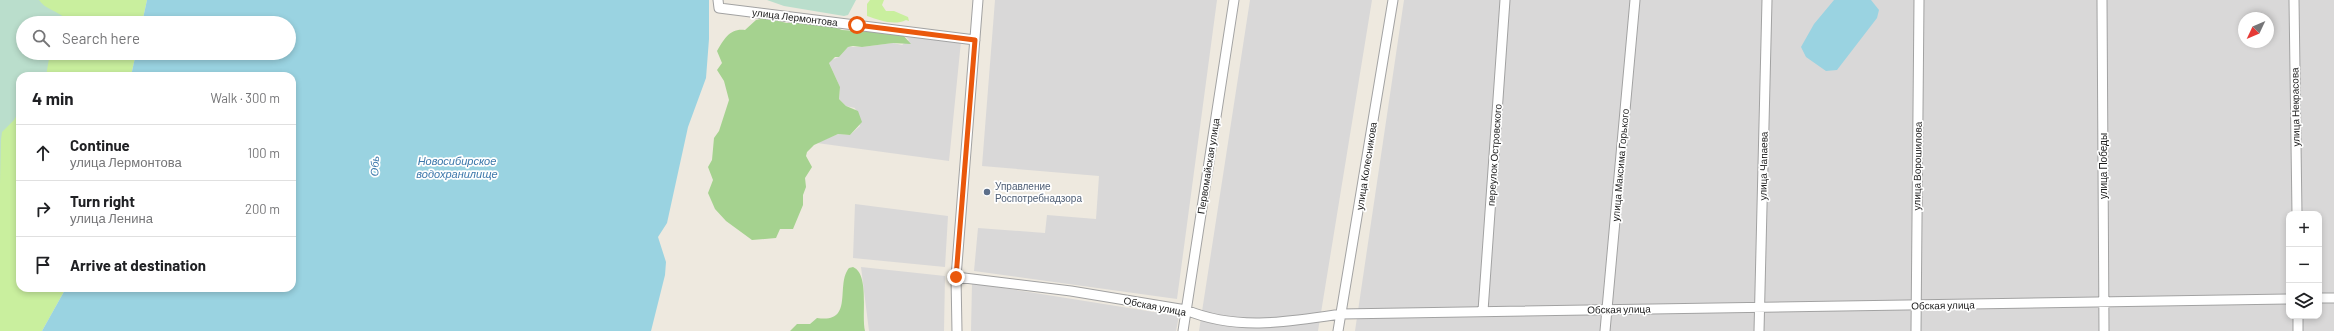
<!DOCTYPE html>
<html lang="en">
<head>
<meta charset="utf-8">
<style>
	body { margin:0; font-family:Barlow,sans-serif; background:#f2f2f2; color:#202124 }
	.controls { position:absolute; right:12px; bottom:12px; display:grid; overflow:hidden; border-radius:8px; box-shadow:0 2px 6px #0003 }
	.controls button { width:36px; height:36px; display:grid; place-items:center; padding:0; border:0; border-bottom:1px solid #e0e0e0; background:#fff; color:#202124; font:20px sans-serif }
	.compass { position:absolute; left:2238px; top:12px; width:36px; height:36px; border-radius:50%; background:#fff; box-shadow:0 2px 6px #0003; rotate:226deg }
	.stop { position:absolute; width:12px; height:12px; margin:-9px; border:3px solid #ea580c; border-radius:50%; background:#fff }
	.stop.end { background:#ea580c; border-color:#fff; box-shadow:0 1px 4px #0008 }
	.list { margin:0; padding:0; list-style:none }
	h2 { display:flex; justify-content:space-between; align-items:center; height:52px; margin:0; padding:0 16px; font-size:17px }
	h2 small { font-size:13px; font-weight:400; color:#757577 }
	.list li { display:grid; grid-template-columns:26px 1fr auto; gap:12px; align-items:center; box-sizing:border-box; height:56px; padding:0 16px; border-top:1px solid #e0e0e0 }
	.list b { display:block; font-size:15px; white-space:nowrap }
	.list p { margin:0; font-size:13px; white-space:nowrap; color:#757577 }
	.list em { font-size:13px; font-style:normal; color:#757577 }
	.icon { flex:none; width:22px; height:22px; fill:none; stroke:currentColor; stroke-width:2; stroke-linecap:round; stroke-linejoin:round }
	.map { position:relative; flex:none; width:2334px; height:331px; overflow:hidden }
	.search { position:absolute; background:#fff; box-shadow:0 2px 6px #0003; left:16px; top:16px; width:280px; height:44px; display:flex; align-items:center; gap:10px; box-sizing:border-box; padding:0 14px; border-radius:22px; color:#757577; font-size:15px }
	.panel { position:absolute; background:#fff; box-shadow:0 2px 6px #0003; left:16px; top:72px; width:280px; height:220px; border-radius:12px }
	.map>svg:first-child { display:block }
</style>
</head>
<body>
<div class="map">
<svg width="2334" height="331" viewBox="0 0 2334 331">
	<rect width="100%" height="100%" fill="#eee9df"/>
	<path fill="#d9d8d8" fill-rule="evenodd" d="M995,0H1217L1177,299L974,271L978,228L1045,233L1047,215L1096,219L1099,176L982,166Z
		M1250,0H1372L1318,331H1199Z
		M1404,0H2334V331H1355ZM2244,18H2268V42H2244ZM2289,214H2319V316H2289Z
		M906,37L961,41L949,161L817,143L838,134L850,135L860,126L855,108L846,106L839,99L840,87L829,63L831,60L839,57L848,47H862L893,43L902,45L909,40Z
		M855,204L948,216L945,267L853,258Z
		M861,267L945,276L944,331H869Z
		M972,283L1179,316L1176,331H971Z"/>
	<path fill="#c9ef9e" d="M0,0H147L142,23H23V53H136L131,76H20V288H66L42,331H0Z
		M870,0H884L882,5L886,11H894L908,17L909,21L906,20C894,26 879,20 867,16V4Z"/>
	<path fill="#a5d28f" d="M765,18L787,23H824L842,30L902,34L911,44L893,43L862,47L853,46L848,47L839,57H835L829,63L840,87L839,99L846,106L858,111L862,122L850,135L838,134L814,145L807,152L806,156L812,167L805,178L806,187L803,195V205L793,229H780L776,238L752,240L726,221L715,209L708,193L713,180L708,167L712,160L714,138L719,131L729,100L724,81L717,70L722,63L717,51C724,39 730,28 745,30L756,20Z
		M853,267C870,274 861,316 865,331H790L797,324H810L817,318C855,324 835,285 849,268Z"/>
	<path fill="#badecc" d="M0,0H39C45,9 57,11 65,18V23H23V53H50L46,76H20V109L14,120L2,132L1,140L0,184Z
		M767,0H856L848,15L844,16L784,6Z"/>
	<path fill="#9ad3e1" d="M147,0H709V39L706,78L688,127L667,223L658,237L666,262L665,275L651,331H42L66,288H292V76H131L136,53H289V23H142Z
		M1834,0H1871L1879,10L1877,18L1837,70L1826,71L1806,57L1801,47L1814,24Z"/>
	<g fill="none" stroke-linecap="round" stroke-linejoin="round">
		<defs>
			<path id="minor" d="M718,0L719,8L975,40
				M2102,0L2104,331
				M2294,0L2297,214
				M956,277L1071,291L1186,310C1236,331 1288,322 1341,314L2289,299
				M2319,298H2334
				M1483,311L1505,0
				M2298,316V331
				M957,331L956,277L978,0
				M1183,331L1234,0
				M1338,331L1393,0
				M1605,331L1635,0
				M1759,331L1767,0
				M1916,331L1919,0"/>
		</defs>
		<use href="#minor" stroke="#a2a2a2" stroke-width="11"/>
		<use href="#minor" stroke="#fff" stroke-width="9"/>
	</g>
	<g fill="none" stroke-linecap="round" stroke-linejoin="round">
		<path stroke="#ea580c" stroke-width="5" d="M857,25L975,40L956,277"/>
	</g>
	<circle fill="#5c6f8a" stroke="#fff" stroke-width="1.5" cx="987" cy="192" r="4"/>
	<g text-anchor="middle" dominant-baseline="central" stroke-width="3.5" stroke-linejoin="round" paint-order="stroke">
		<g font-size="10" fill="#1b1b1b" stroke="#fff">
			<text transform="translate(795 17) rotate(7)">улица Лермонтова</text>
			<text transform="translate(2295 107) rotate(-91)">улица Некрасова</text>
			<text transform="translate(1494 155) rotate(-86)">переулок Островского</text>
			<text transform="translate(1620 165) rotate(-85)">улица Максима Горького</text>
			<text transform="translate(1208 166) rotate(-81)">Первомайская улица</text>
			<text transform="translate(1366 166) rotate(-81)">улица Колесникова</text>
			<text transform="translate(1763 166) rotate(-89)">улица Чапаева</text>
			<text transform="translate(1917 166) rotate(-89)">улица Ворошилова</text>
			<text transform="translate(2103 166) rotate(-90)">улица Победы</text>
			<text transform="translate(1943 305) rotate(-1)">Обская улица</text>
			<text transform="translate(1155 306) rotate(11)">Обская улица</text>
			<text transform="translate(1619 309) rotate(-1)">Обская улица</text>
		</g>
		<g font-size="10" fill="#4e5e75" stroke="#fff" text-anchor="start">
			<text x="995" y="186">Управление<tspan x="995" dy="12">Роспотребнадзора</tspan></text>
		</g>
		<g font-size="11" font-style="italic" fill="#3d78ab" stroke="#fff">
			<text x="457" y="160">Новосибирское<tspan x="457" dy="13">водохранилище</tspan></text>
			<text transform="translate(374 166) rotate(-88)">Обь</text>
		</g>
	</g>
</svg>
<div class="controls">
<button>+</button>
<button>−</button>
<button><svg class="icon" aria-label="layers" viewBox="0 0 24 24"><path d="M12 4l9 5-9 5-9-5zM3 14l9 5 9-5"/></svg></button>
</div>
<svg class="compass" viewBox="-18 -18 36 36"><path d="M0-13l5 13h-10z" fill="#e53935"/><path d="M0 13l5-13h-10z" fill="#757577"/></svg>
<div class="stop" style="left:857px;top:25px"></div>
<div class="stop end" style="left:956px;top:277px"></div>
<div class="search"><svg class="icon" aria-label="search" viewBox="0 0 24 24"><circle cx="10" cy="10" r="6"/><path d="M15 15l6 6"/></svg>Search here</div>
<section class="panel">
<h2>4 min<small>Walk · 300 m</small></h2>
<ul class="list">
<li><svg class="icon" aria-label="ahead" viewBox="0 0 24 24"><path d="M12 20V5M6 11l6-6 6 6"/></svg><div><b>Continue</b><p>улица Лермонтова</p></div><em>100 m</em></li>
<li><svg class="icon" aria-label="right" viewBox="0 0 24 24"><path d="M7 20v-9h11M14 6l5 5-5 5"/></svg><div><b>Turn right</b><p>улица Ленина</p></div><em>200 m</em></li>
<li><svg class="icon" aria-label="arrive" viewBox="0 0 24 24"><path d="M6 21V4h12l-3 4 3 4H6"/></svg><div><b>Arrive at destination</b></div></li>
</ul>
</section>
</div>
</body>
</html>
